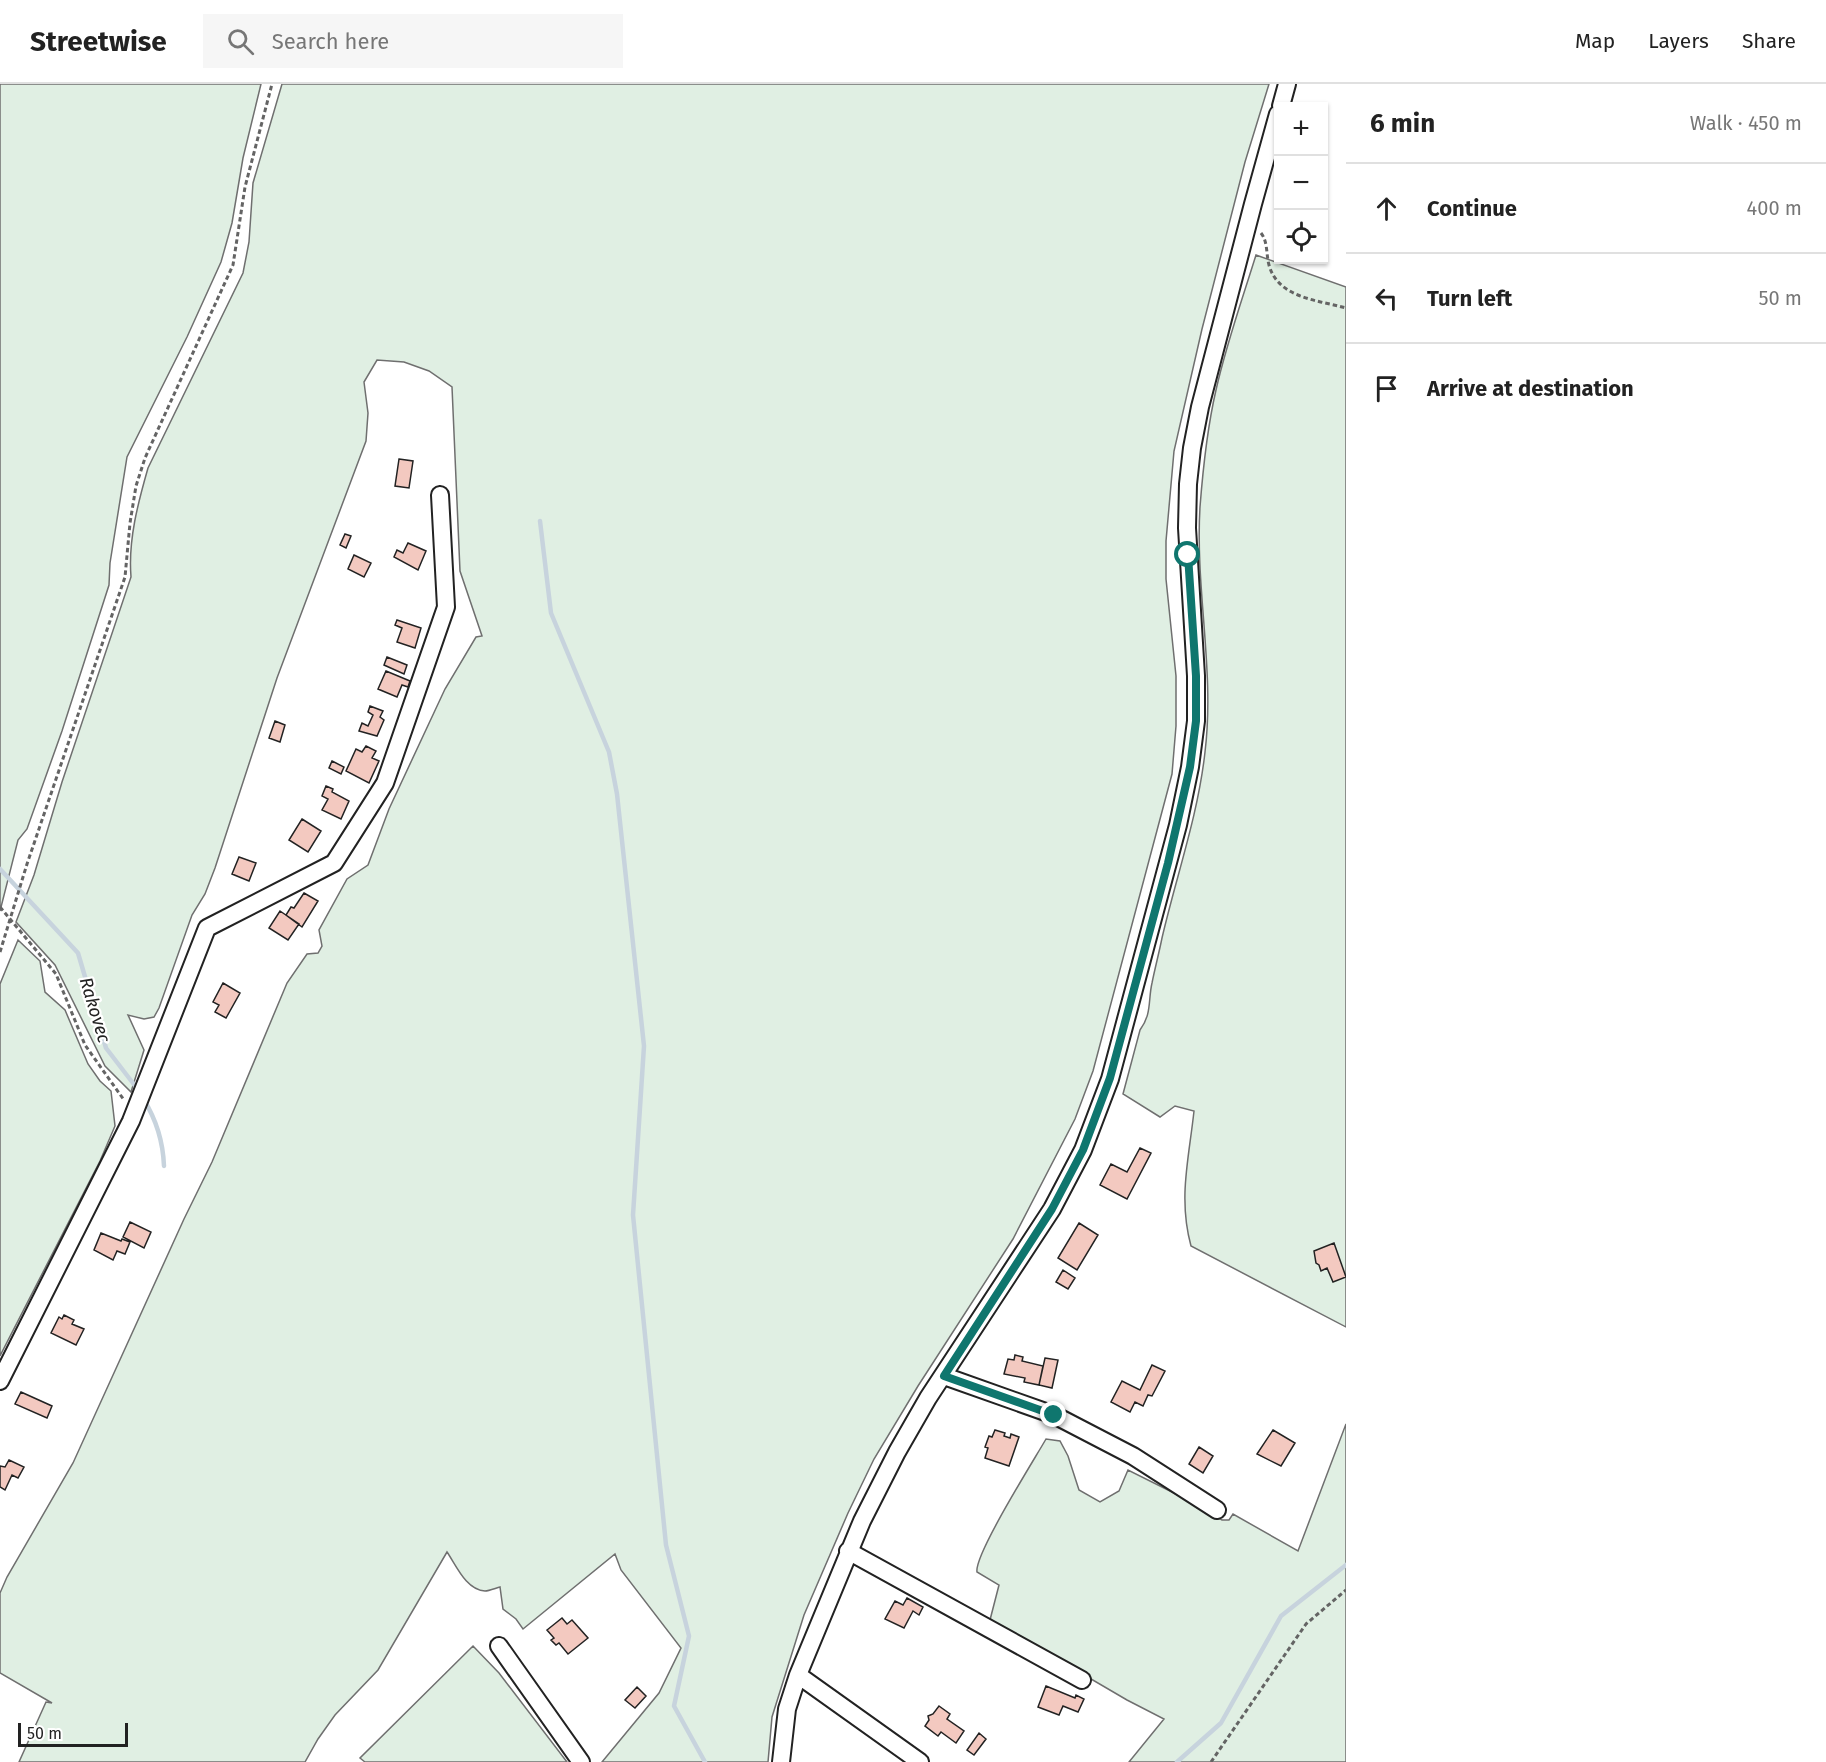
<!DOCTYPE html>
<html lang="en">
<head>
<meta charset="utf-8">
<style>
	body { margin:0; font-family:"Fira Sans",sans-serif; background:#f6f6f6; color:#222 }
	.controls { position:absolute; right:18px; top:18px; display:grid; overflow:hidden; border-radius:0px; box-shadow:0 2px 4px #0004 }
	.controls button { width:54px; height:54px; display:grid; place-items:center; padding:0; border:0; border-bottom:2px solid #e0e0e0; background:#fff; color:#222; font:30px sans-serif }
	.scale { position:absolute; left:18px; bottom:15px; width:110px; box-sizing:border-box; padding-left:6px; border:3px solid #222; border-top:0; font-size:16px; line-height:21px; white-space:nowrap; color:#222; -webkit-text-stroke:4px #fff; paint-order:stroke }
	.stop { position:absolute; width:18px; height:18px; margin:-14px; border:4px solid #0f766e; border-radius:50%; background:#fff }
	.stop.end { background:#0f766e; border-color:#fff; box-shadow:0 2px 6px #0008 }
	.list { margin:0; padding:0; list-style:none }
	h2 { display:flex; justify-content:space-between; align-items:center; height:78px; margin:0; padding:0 24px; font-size:26px }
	h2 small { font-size:20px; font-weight:400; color:#767676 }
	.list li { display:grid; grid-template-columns:39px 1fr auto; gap:18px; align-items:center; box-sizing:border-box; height:90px; padding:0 24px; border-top:2px solid #e0e0e0 }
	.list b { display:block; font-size:22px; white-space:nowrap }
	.list em { font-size:20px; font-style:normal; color:#767676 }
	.icon { flex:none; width:33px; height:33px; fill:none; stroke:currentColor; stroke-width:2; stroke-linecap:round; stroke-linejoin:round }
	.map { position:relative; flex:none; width:1346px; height:1678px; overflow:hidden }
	header { display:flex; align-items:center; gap:36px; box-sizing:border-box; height:84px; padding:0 30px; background:#fff; border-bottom:2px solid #e0e0e0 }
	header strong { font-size:28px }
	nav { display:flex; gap:33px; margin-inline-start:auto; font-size:21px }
	.search { width:420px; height:54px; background:#f6f6f6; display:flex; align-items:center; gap:15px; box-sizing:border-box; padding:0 21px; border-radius:0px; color:#767676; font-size:22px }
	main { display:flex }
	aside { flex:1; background:#fff }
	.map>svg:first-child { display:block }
</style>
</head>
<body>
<header>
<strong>Streetwise</strong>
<div class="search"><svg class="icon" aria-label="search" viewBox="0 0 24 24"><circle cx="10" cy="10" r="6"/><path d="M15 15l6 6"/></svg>Search here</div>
<nav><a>Map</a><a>Layers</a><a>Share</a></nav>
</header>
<main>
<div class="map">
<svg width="1346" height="1678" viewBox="0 0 1346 1678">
	<rect width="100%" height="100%" fill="#fff"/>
	<path fill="#e0efe3" stroke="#6f6f6f" stroke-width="1.5" d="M0,0H261L243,74L232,139L221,178L187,253L127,373L110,479L109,501L62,647L27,745L18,756L0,827Z
		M282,0H1269L1245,78L1202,245L1174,367L1166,457V495L1176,592V642L1172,690L1093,987L1075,1035L1013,1155L918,1302L874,1375L848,1429L804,1531L772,1633L768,1678H602L659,1609L681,1564L621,1486L615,1470L523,1545L516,1535L503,1525L500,1503C496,1504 489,1507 485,1507C466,1506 456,1481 447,1468L378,1586L335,1631L318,1655L305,1678H19L46,1618L52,1619L0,1589V1509L7,1493L73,1379L184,1135L212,1078L287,899L307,870L318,869L322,862L319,846L347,795L368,781L389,725L445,605L476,553L482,552L460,487L452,303L429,287L404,278L377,276L364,298L368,329L366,357L277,594L215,784L205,810L192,831L159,924L154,933L144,935L128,931L144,966L131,1008L105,982L55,881L16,838L34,791L62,698L131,493C128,456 138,419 148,384L243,189L249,158L253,99Z
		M1256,171L1346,203V1243L1191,1162C1178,1114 1189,1074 1194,1027L1175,1022L1160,1033L1123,1010L1140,946C1152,930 1148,916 1152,899C1155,884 1159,869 1162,854C1176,793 1198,732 1205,668C1215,587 1195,505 1200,423C1203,384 1207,345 1216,306C1226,261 1242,216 1256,171Z
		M18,856L40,877L45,908L65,926L88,980L100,997L111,1007L115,1042L100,1077L0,1272V900Z
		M1346,1340V1678H1129L1164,1635L1127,1616L990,1536L999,1501L977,1488C974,1471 1034,1376 1046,1355L1060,1357L1068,1372L1079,1406L1100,1418L1119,1407L1128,1386L1178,1411L1222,1436H1229L1233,1430L1298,1467Z
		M473,1562L499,1589L567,1678H365L360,1674Z"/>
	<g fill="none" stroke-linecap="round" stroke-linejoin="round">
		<path stroke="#c7d3dd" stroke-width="4.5" d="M540,437L551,529L609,668L617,710L644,962L633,1131L666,1461L689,1552L674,1622L705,1678
			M0,785L78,869L106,964L139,1007
			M144,1016C157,1037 163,1057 164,1082
			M1177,1678L1221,1639L1281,1532L1346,1481"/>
	</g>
	<path fill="#f3c9c0" stroke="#222" stroke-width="1.5" d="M399,375L413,377L409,404L395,402Z
		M345,450L351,452L346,464L340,461Z
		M408,459L426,467L418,486L394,473L397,466L403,469Z
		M354,471L371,479L364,493L348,485Z
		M397,536L421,544L415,564L397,558L402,544L395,541Z
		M387,573L407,581L404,590L384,581Z
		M386,587L410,597L408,603L402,601L397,613L378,605Z
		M370,622L383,627L380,633L384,636L377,652L359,647L362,639L368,642L373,631L368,628Z
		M275,637L285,641L280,658L269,654Z
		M366,662L376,667L372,674L379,677L369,699L346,687L356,665L362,668Z
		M332,677L344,683L341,690L329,684Z
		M326,702L333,705L332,708L349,717L341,735L322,726L328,715L322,712Z
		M302,735L321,747L308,768L289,756Z
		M239,773L256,779L249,797L232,790Z
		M304,809L318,817L302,843L286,831L291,823L294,824Z
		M280,827L299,840L288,856L269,844Z
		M223,899L240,909L226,934L215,928L219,921L213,918Z
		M1140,1064L1151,1069L1127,1115L1100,1101L1111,1080L1127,1088Z
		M130,1138L151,1148L144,1164L123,1153Z
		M1079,1139L1098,1151L1077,1186L1058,1174Z
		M101,1149L121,1157L122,1155L130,1158L125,1170L117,1167L113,1176L94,1166Z
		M1334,1159L1346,1193L1333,1198L1327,1184L1321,1187L1319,1181L1316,1179L1314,1167Z
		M1063,1186L1075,1194L1068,1205L1056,1198Z
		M64,1231L74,1236L72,1240L84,1245L76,1261L51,1249L59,1233L62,1235Z
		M1015,1271L1023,1273L1022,1277L1043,1282L1039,1301L1024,1298L1025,1294L1004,1290L1008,1275L1014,1276Z
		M1045,1274L1058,1276L1052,1304L1039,1301Z
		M1152,1281L1165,1287L1152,1312L1148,1311L1143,1322L1135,1318L1130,1328L1111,1318L1122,1297L1140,1306Z
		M21,1308L52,1322L47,1334L15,1320Z
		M995,1346L1005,1349L1004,1352L1010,1354L1011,1350L1019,1353L1009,1382L985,1374L988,1364L985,1363L989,1352L992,1353Z
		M1273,1346L1295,1359L1281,1382L1257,1370Z
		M1199,1363L1213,1372L1203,1389L1189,1380Z
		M9,1376L24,1383L18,1394L12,1391L5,1406L0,1403V1382L5,1383Z
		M907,1514L923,1523L919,1531L913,1527L904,1544L885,1535L895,1517L903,1521Z
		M562,1534L567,1540L572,1536L588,1554L568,1570L559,1559L556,1561L551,1556L554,1554L547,1546Z
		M1046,1602L1075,1614L1076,1611L1084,1615L1078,1628L1063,1622L1059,1631L1038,1623Z
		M637,1603L646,1612L635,1624L625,1616Z
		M939,1622L950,1630L947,1635L964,1647L956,1659L941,1648L938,1652L925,1642L929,1636L928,1632L933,1630Z
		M979,1649L986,1655L974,1671L967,1666Z"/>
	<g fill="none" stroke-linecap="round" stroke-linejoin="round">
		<defs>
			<path id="minor" d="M1281,22L1287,0
				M944,1292L1054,1331L1133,1372L1217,1426
				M0,1297L131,1037L207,844L334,779L385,699L446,523L440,411
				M848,1467L1082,1596
				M499,1562L581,1678
				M798,1591L920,1678
				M781,1678L787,1625L798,1591L862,1437L897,1368L928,1314L1052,1125L1083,1066L1110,995L1178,741L1190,683L1196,637V592L1187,444L1188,400L1192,364L1200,323L1253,120L1278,30"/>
		</defs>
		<use href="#minor" stroke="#222" stroke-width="20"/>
		<path stroke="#646464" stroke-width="3" stroke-dasharray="4.5 3" stroke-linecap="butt" d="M1261,149C1268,158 1266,170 1269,181C1278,214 1317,216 1346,224
			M0,823L56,890L85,961L124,1016
			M0,868L27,780L125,493L130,439L136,402L145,374L233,181L245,103L272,0
			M1211,1678L1306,1540L1346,1506"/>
		<use href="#minor" stroke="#fff" stroke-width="16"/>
	</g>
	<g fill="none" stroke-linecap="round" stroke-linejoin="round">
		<path stroke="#0f766e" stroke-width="8" d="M1054,1331L944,1292L1052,1125L1083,1066L1110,994L1168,779L1190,683L1196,637V592L1188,471"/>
	</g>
	<g text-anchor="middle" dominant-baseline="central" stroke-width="4.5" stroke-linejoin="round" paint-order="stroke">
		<g font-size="18" font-style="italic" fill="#222" stroke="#fff">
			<text transform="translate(95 926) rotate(73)">Rakovec</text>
		</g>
	</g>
</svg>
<div class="controls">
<button>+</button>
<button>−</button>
<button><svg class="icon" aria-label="locate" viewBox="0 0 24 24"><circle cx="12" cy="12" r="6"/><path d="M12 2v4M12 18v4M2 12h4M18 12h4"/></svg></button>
</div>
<div class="scale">50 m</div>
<div class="stop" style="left:1188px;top:471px"></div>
<div class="stop end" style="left:1054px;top:1331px"></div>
</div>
<aside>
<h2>6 min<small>Walk · 450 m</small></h2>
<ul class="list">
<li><svg class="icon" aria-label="ahead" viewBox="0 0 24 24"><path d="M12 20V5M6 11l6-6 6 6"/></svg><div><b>Continue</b></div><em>400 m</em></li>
<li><svg class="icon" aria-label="left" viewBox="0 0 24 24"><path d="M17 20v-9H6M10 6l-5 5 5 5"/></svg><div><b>Turn left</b></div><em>50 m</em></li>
<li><svg class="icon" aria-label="arrive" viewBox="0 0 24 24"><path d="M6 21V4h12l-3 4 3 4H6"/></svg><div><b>Arrive at destination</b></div></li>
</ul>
</aside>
</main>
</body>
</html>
